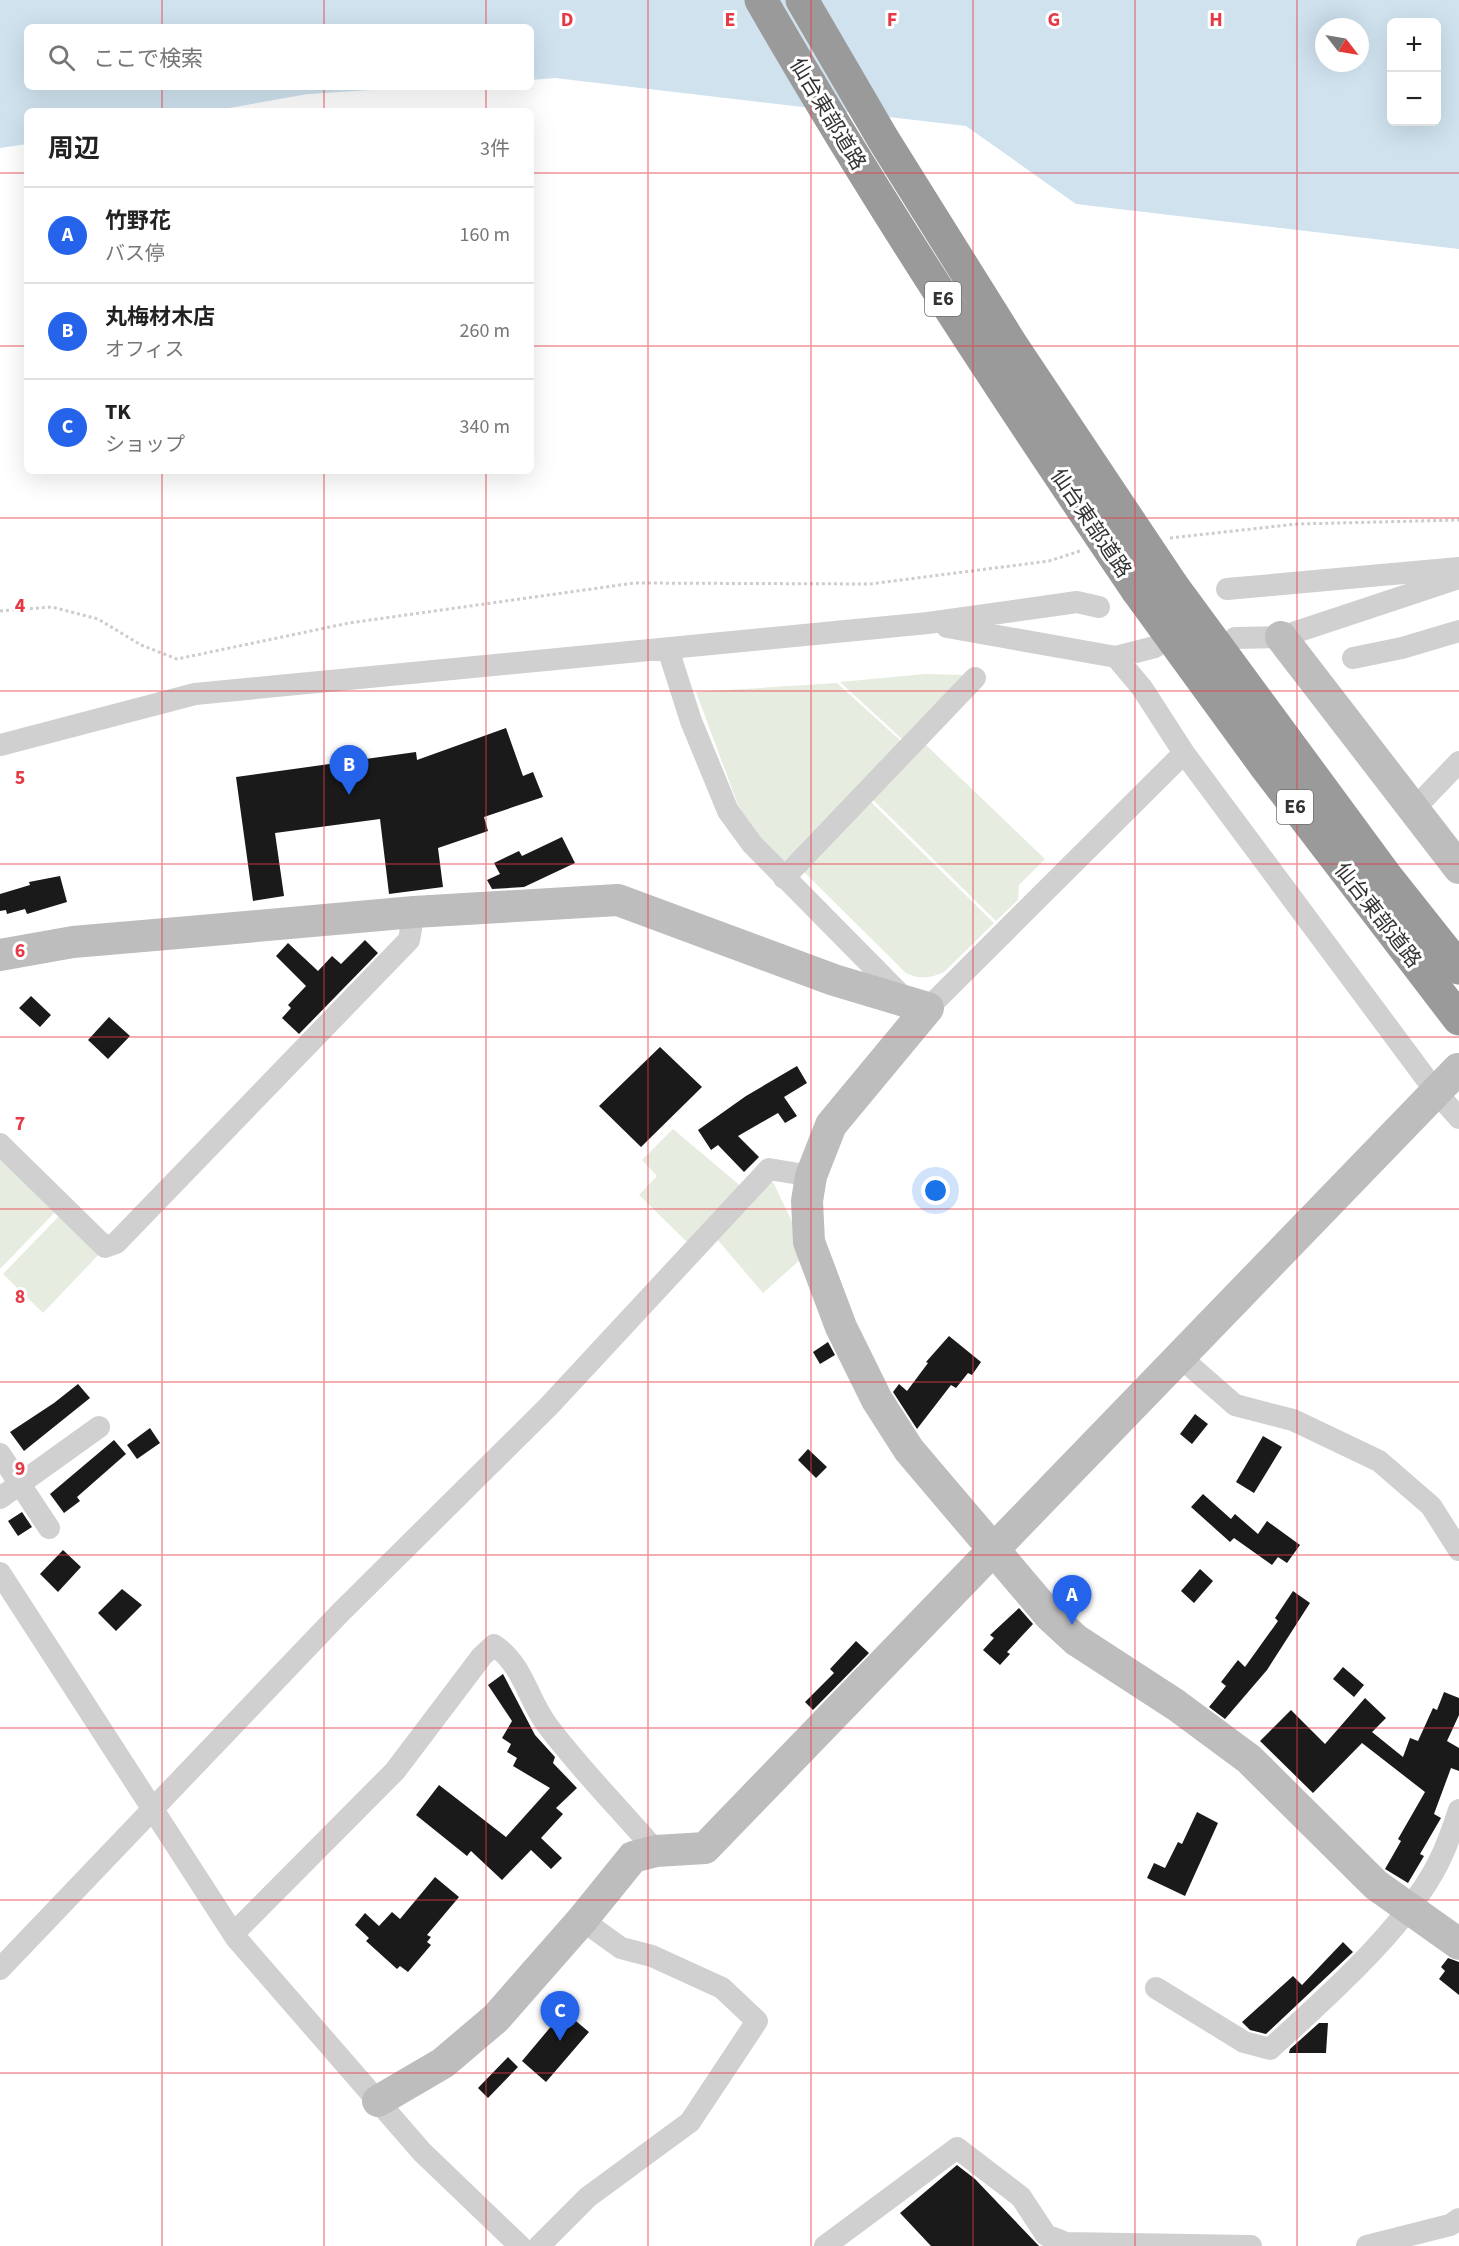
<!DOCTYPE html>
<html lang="ja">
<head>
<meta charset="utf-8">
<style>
	body { margin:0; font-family:"Source Sans 3","Noto Sans JP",sans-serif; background:#f6f6f6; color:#222 }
	.controls { position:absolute; right:18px; top:18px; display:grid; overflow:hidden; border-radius:9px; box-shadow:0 6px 24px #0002 }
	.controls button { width:54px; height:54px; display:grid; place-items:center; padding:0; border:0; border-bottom:2px solid #e0e0e0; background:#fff; color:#222; font:30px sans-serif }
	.compass { position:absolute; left:1315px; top:18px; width:54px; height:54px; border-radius:50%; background:#fff; box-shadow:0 6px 24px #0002; rotate:121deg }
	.you { position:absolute; left:936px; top:1191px; width:21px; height:21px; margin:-15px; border:4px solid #fff; border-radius:50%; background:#1a73e8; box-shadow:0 0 0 9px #1a73e833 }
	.badge { display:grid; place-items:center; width:39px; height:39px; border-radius:50%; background:#2563eb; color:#fff; font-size:20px; font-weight:700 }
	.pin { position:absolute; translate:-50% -50px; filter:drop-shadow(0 2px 3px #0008) }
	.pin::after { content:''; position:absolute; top:32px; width:21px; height:18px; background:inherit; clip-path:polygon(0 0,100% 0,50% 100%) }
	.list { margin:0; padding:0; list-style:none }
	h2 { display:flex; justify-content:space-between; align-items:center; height:78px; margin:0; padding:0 24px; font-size:26px }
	h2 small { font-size:20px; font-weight:400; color:#767676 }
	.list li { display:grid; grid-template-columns:39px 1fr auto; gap:18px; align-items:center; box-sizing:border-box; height:96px; padding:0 24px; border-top:2px solid #e0e0e0 }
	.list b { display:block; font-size:22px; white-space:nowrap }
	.list p { margin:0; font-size:20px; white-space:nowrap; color:#767676 }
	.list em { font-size:20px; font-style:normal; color:#767676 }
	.icon { flex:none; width:33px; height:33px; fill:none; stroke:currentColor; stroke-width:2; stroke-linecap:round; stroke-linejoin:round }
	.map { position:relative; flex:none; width:1459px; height:2246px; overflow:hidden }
	.search { position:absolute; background:#fff; box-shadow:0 6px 24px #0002; left:24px; top:24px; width:510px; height:66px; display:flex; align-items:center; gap:15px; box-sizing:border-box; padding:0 21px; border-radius:9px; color:#767676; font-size:22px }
	.panel { position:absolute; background:#fff; box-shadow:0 6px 24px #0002; left:24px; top:108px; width:510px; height:366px; border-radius:9px }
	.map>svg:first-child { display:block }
</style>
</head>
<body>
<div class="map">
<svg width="1459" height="2246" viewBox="0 0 1459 2246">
	<rect width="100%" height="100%" fill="#fff"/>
	<path fill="#e6ecdf" d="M925,674L966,675L903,740L840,682Z
		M837,683L902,742L789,859L782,862L751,829L738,805L696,692Z
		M925,744L1045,859L1019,885L1018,900L996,921L872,799Z
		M870,801L994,923L944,972C931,978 920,980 906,973L803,871Z
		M673,1129L743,1188L690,1245L639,1195L657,1176L642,1160Z
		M0,1153L58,1209L0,1269Z
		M773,1182L796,1230L801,1259L763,1293L716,1238L766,1186Z
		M62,1213L102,1251L43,1313L3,1274Z"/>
	<path fill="#cfe2ee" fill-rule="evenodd" d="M0,0H1459V249L1076,204L966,126L555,78L531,80V27H27V87H417L308,94L212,111H27V144L0,148ZM1392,22H1436V122H1392ZM1324,27H1360V63H1324Z"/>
	<path fill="#1a1a1a" d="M506,728L523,776L533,772L543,797L484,817L488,831L438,848L443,887L389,894L380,819L275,833L284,896L253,901L236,777L416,752L417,760Z
		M562,837L575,863L524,887L492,889L487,880L500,874L494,863L519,851L522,856Z
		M60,876L67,902L27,914L25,909L7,914L6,910L0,911V894L30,885L29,882Z
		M365,940L378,953L299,1034L282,1018L291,1008L288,1005L306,986L276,956L288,943L318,971L332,956L341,964Z
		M31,996L51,1015L40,1027L19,1008Z
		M109,1017L130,1036L108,1059L88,1040Z
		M660,1047L702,1087L641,1147L599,1106Z
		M797,1066L807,1083L784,1097L797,1116L785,1123L778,1113L738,1136L759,1157L744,1172L718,1145L711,1150L698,1130L746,1096Z
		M949,1336L981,1362L972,1375L968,1373L956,1388L951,1385L917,1429L893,1392L899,1384L907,1391L928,1363L926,1362Z
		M828,1342L835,1355L820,1364L813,1352Z
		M78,1384L90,1398L24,1451L10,1432L54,1403Z
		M1195,1414L1208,1424L1192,1444L1180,1434Z
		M150,1428L160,1443L137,1459L127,1445Z
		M1263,1436L1282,1447L1254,1493L1236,1482Z
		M114,1440L126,1454L77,1497L80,1501L64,1513L50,1494Z
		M808,1449L827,1467L816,1478L798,1460Z
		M1203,1494L1231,1519L1235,1514L1258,1534L1267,1521L1300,1545L1287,1563L1278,1557L1272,1565L1234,1538L1230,1542L1191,1507Z
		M22,1512L32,1527L18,1536L8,1521Z
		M63,1550L81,1567L58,1592L40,1574Z
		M1200,1569L1213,1581L1194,1603L1181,1591Z
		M122,1589L142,1605L116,1631L98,1613Z
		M1293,1591L1310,1603L1267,1670L1225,1719L1209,1707L1226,1686L1221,1682L1238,1660L1245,1667L1278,1621L1275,1618Z
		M1019,1608L1033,1624L1007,1652L1010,1654L1000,1665L983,1650L994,1638L990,1635Z
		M856,1641L869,1653L813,1710L805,1702L834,1673L830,1669Z
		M1343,1667L1364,1685L1354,1697L1333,1679Z
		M503,1674L535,1735L555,1757L553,1763L577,1788L556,1808L563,1814L541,1838L562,1858L551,1869L531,1850L502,1880L471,1851L467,1856L416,1815L439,1785L506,1837L550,1788L513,1766L517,1758L507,1752L511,1744L502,1738L512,1721L488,1685Z
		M1444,1692L1459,1698V1715L1447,1741L1459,1748V1771L1451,1768L1434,1814L1441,1818L1420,1854L1424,1856L1408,1883L1385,1869L1401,1841L1398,1839L1425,1792L1362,1743L1313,1793L1260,1741L1291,1710L1325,1744L1365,1698L1386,1718L1372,1732L1403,1757L1410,1738L1418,1741L1433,1708L1437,1710Z
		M1197,1812L1218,1823L1185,1896L1147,1878L1154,1863L1165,1868L1178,1842L1182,1844Z
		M435,1877L459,1897L427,1935L431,1937L427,1942L431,1945L408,1972L400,1966L397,1969L366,1941L369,1938L355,1925L365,1913L379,1926L392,1912L400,1919Z
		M1343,1942L1353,1952L1266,2034L1250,2030L1242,2022L1293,1976L1302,1985Z
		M1448,1958L1459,1962V1995L1439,1979L1445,1971L1441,1967Z
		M564,2011L589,2032L546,2082L522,2061Z
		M1319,2023H1328L1326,2053H1289L1290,2049Z
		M508,2057L518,2067L488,2098L478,2088Z
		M957,2165L975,2179L1039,2246H931L900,2213Z"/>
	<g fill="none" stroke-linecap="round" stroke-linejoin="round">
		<path stroke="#cdcdcd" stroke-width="3" stroke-dasharray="3 3" stroke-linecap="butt" d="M1170,538L1297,524L1459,520
			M0,611L52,607L98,619L141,645L177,659L349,623L634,583L870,584L1049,561L1080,551"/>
		<path stroke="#d0d0d0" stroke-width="22" d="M1227,589L1459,568
			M947,627L1116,657L1155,647
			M1235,638L1281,637L1459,578
			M668,649L691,721L728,811L752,844L906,1000
			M1116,657L1142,688L1184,753L1436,1092L1459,1118
			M1353,658L1402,648L1459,631
			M0,745L195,694L928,623L1077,602L1099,607
			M1414,809L1459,762
			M784,878L975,678
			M928,1008L1184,753
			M0,1144L105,1247L116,1243L409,940L414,912
			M1179,1356L1235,1405L1293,1420L1379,1461L1431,1506L1459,1550
			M0,1454L49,1528
			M0,1498L99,1427
			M0,1573L236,1938L422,2152L520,2246
			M234,1933L395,1771L482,1656L494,1645C524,1666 527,1698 547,1725C580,1769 620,1809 656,1851
			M0,1969L340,1613L548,1407L769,1169L811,1176
			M1156,1988L1244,2042L1270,2049C1326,1998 1413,1922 1443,1853C1449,1840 1454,1825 1459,1810
			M539,2246L588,2197L690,2122L757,2021L722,1988L652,1956L621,1948L582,1920
			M825,2246L957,2148L1021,2197L1046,2235L1066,2243L1251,2246
			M1367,2246L1450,2225L1459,2219"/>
		<path stroke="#bdbdbd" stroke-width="32" d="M1281,637L1459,868
			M0,955L73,942L201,931L414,912L618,900L834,980L928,1008L831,1125L811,1176L807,1201L809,1242L841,1327L877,1400L909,1450L1050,1616L1076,1640L1176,1705L1249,1759L1376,1885L1459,1944
			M378,2101L443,2063L496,2018L582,1920L633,1857L656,1851L705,1848L1458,1069"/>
		<path stroke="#9a9a9a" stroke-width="33" d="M1172,585L1386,876L1459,968
			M1137,590L1266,767L1459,1019"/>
		<path stroke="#9a9a9a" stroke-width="33" d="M761,0C877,202 1006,397 1137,590
			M802,0L883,139L1013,347L1172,585"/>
	</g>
	<path fill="none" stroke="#e63946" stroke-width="1.5" stroke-opacity="0.55" d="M162,0V27M324,0V27M486,0V27M648,0V2246M811,0V2246M973,0V2246M1135,0V2246M1297,0V2246M162,87V111M324,87V111M486,87V111M0,173H27M531,173H1459M0,346H27M531,346H1459M162,471V2246M324,471V2246M486,471V2246M0,518H1459M0,691H1459M0,864H1459M0,1037H1459M0,1209H1459M0,1382H1459M0,1555H1459M0,1728H1459M0,1900H1459M0,2073H1459"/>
	<g text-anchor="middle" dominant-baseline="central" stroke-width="6" stroke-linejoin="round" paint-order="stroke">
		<g fill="#fff" stroke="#707070" stroke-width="1.5">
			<rect x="925" y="282" width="36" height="34" rx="4.5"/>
			<rect x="1277" y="790" width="36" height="34" rx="4.5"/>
		</g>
		<g font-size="20" font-weight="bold" fill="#333">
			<text x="943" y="299">E6</text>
			<text x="1295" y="807">E6</text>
		</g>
		<g font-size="21" fill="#333" stroke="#fff">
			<text transform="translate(828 114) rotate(59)">仙台東部道路</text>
			<text transform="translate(1091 523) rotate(56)">仙台東部道路</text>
			<text transform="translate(1378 915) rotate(52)">仙台東部道路</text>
		</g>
	</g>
	<g font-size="20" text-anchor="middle" font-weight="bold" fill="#e63946" stroke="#fff" stroke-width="6" stroke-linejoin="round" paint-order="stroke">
		<text x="567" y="26">D</text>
		<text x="730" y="26">E</text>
		<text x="892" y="26">F</text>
		<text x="1054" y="26">G</text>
		<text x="1216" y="26">H</text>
		<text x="20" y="612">4</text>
		<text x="20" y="784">5</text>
		<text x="20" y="957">6</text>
		<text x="20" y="1130">7</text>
		<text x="20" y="1303">8</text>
		<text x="20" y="1475">9</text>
	</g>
</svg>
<div class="controls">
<button>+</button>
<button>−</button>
</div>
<svg class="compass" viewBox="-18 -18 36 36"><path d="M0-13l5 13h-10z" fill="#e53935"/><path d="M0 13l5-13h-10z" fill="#767676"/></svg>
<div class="you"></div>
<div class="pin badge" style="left:1072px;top:1625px">A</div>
<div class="pin badge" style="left:349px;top:795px">B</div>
<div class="pin badge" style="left:560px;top:2041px">C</div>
<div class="search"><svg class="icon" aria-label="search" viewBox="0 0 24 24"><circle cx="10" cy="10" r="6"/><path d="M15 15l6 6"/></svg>ここで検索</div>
<section class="panel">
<h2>周辺<small>3件</small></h2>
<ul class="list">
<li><span class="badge">A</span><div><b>竹野花</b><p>バス停</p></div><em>160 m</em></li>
<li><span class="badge">B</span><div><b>丸梅材木店</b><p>オフィス</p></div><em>260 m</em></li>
<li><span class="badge">C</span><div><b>TK</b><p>ショップ</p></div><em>340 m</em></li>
</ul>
</section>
</div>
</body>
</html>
